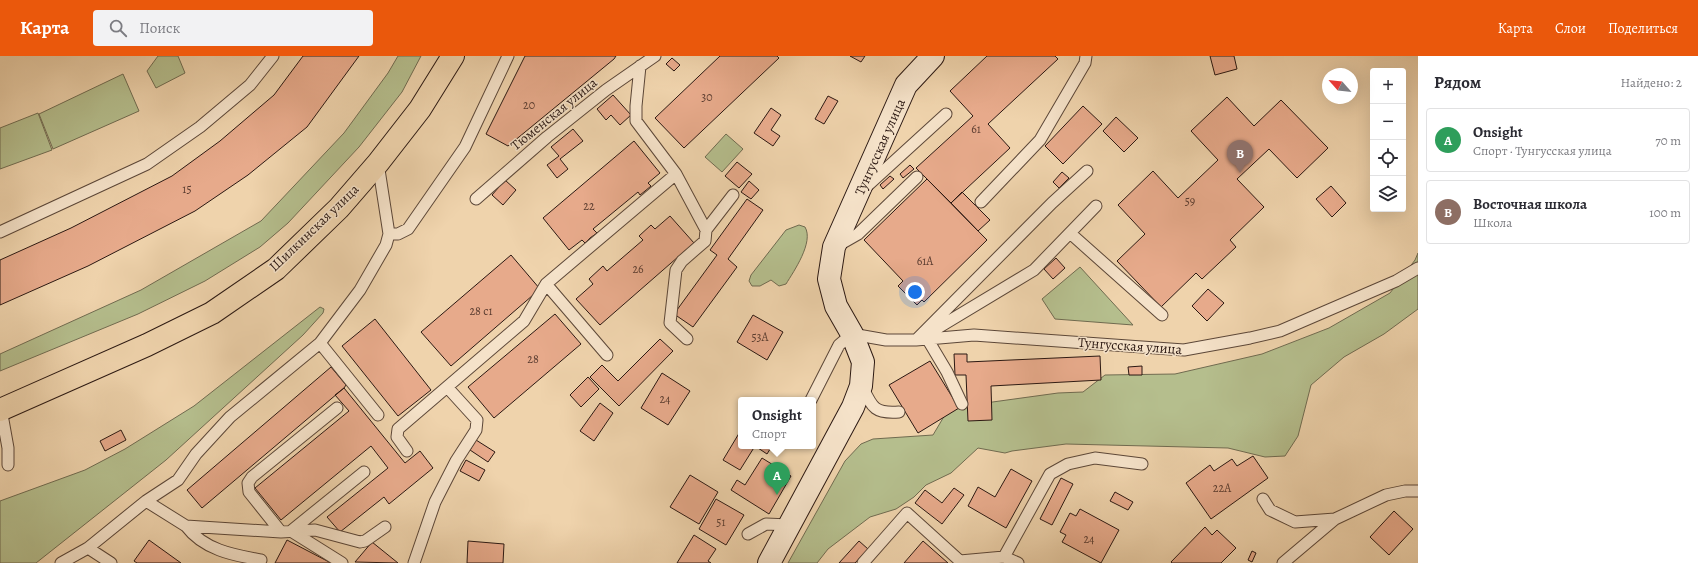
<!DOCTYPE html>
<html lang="ru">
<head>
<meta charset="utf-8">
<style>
	body { margin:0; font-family:Alegreya,serif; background:#f2f2f3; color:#2b2b33 }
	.controls { position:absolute; right:12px; top:12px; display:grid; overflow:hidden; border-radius:4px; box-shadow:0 4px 16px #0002 }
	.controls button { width:36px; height:36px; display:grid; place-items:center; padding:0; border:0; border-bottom:1px solid #e1e1e2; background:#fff; color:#2b2b33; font:20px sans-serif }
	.compass { position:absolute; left:1322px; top:12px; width:36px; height:36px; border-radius:50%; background:#fff; box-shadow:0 4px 16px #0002; rotate:297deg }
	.you { position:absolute; left:915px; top:236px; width:14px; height:14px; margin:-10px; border:3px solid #fff; border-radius:50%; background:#1a73e8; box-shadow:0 0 0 6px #1a73e833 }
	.badge { display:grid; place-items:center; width:26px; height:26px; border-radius:50%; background:#ea580c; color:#fff; font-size:13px; font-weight:700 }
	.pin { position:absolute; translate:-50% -33px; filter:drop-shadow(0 1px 2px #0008) }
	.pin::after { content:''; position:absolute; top:21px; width:14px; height:12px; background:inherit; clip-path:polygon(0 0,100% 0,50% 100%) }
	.popup { position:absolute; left:738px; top:341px; width:78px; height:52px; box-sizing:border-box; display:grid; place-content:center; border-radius:4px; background:#fff; filter:drop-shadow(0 1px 3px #0005); font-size:13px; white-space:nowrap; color:#7c7c81 }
	.popup b { font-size:15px; color:#2b2b33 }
	.popup::after { content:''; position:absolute; left:50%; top:100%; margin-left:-8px; border:8px solid transparent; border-top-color:#fff }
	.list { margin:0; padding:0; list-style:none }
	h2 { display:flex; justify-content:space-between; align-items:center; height:52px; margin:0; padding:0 16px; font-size:17px }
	h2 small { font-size:13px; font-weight:400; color:#7c7c81 }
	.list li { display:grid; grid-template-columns:26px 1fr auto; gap:12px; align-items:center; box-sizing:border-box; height:64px; margin:0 8px 8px; padding:0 8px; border:1px solid #e1e1e2; border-radius:4px }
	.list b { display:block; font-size:15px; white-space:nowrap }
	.list p { margin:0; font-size:13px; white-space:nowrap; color:#7c7c81 }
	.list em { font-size:13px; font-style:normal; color:#7c7c81 }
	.icon { flex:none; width:22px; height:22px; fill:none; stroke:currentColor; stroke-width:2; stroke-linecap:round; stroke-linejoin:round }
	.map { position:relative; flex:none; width:1418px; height:507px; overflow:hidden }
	header { display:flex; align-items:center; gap:24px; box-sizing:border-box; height:56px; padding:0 20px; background:#ea580c; color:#fff }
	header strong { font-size:19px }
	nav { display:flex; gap:22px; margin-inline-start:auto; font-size:14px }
	.search { width:280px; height:36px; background:#f2f2f3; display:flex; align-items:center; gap:10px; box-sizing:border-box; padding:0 14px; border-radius:4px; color:#7c7c81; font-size:15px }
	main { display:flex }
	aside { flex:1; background:#fff }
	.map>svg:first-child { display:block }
</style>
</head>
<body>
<header>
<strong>Карта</strong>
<div class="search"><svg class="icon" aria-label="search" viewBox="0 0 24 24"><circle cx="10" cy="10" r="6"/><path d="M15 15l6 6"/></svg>Поиск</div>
<nav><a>Карта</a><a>Слои</a><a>Поделиться</a></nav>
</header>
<main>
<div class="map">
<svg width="1418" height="507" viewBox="0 0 1418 507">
	<rect width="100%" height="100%" fill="#efd3ac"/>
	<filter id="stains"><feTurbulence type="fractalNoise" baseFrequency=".005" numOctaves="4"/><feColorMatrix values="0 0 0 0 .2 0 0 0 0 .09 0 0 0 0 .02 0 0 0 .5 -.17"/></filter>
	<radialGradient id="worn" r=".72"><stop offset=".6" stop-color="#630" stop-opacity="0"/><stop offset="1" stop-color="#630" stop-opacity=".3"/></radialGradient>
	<path fill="#b5be8d" stroke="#706b50" d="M158,0H178L185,17L156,32L147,15Z
		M398,0H421L402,36L359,91L288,167L260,191L205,225L138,258L0,315V298L141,234L261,165L344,77L388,17Z
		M123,18L139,55L53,93L39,58Z
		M38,57L52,94L0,113V72Z
		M726,78L743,93L722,116L705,101Z
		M799,169L805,171C814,186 794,215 786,228L779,230L771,224L760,230H752L749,225L751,219L786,174Z
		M1418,197V253L1384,278L1344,301L1311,329L1298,380L1285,400L1265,401L1228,392L1066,388L1012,395L1005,397L978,392L951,417L926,429L914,441L896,453L870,461L828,493L817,507H788L845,405L861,388L873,383L933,379L949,352L1058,337L1083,336L1105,319L1175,318L1262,298L1329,272L1390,237L1415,204Z
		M1080,211L1133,269L1055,263L1042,243Z
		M320,251L324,253L323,257L303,279L166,404L36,507H0V445L85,414L125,393L194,350Z"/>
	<path fill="#e7aa8b" stroke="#2b1812" d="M303,0H359L307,71L248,119L195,155L88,210L0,249V204L71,172L172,120L220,85L274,39Z
		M525,0H616L614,3L508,90L486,78Z
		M720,0H777L779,2L684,92L655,62Z
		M850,0H865L861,6Z
		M987,0H1055L1058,3L988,68L1010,92L951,147L916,112L973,60L950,35Z
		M1210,0H1234L1237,13L1215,19Z
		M672,2L680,9L674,15L666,8Z
		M613,39L631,59L620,69L611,59L606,64L597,53Z
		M828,40L838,45L824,68L815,63Z
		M1227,41L1254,70L1281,44L1328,92L1297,122L1269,93L1237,123L1264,151L1230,184L1236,191L1202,223L1196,217L1161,251L1117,205L1145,178L1118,149L1153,115L1178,142L1218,104L1191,75Z
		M1083,50L1102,68L1063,108L1045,90Z
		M771,52L781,59L771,74L780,80L773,90L754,77Z
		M1116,61L1138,82L1124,96L1103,75Z
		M573,73L583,85L560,103L568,113L557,122L547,109L559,100L551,91Z
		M634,85L660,117L648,127L651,130L645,135L640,139L638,136L593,173L597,177L590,182L585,187L582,184L569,194L543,162Z
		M737,106L752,118L739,132L725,120Z
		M910,109L914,113L903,122L900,118Z
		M1062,116L1069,122L1059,132L1053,126Z
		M890,120L894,123L883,133L880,129Z
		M927,123L987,184L924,246L922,244L917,249L898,230L903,225L864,184Z
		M505,124L516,134L503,149L492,139Z
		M749,125L759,134L751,143L741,136Z
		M1331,130L1346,147L1332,161L1316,143Z
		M962,136L990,164L978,175L951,147Z
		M747,143L763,154L728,203L737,211L693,271L674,258L717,199L710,194Z
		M670,160L694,187L600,269L576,243L593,228L589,223L603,210L607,215L643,184L639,180L651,169L655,173Z
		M511,199L540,233L451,310L421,276Z
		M1056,202L1065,212L1053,223L1044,213Z
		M1208,233L1224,247L1207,265L1192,250Z
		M555,258L581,288L494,362L468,331Z
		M753,259L783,276L767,304L737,286Z
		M375,263L431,334L398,360L342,290Z
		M660,283L673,295L619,350L590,321L602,309L618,325Z
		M954,298H967V306L1100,300L1101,324L991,330L992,364L968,365L966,319H955Z
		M930,305L959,352L918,377L889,329Z
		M1142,310V319H1129L1128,311Z
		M331,311L346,329L344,332L202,452L187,434Z
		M662,317L690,335L668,369L641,352Z
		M588,321L599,333L581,351L570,339Z
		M344,332L405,407L420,395L433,412L389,448L384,441L340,476L327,461L388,412L371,390L281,464L255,432L349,355L335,339Z
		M600,347L613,357L594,385L580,375Z
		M121,374L126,384L105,395L100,385Z
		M741,374V390H772L767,398L755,390L740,414L723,404Z
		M476,384L495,396L488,406L470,394Z
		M1253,400L1268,422L1211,463L1186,427L1210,409L1214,415L1232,403L1237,410Z
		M762,402L791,420L769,458L731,434L737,424L745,429Z
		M466,404L485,414L479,425L460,415Z
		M1011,413L1032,425L1006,472L968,450L978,431L995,441Z
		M690,419L718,436L699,468L670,451Z
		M1061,422L1073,428L1052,469L1040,463Z
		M954,432L964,439L942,468L915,447L925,434L942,447Z
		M1115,436L1133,446L1128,454L1110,445Z
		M716,443L744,459L726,489L699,473Z
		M1080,453L1119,474L1101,507L1062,486L1066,479L1060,476L1070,457L1076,460Z
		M1394,455L1413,473L1389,499L1370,481Z
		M1205,471L1212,479L1217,474L1236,492L1221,507H1172L1171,506Z
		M694,479L716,493L708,505L711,507H677Z
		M149,484L181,507H137L134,505Z
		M287,484L331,507H275Z
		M468,485L504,488L503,507H467Z
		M859,485L868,493L855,507H839Z
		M923,485L948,507H904Z
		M372,486L398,507L355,506Z
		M1252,495L1256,497L1252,506L1248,504Z"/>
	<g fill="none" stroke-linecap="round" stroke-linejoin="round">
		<defs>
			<path id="service" d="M676,118L706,174L705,185L682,205L676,214L670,267L687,283
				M866,131L946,58
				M476,143L547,81L606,34L655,0
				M981,146L1040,84L1085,7L1086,0
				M706,174L733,139
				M0,176L147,108L200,71L250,29L273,0
				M1070,177L1162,259
				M389,178H398L408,173L465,91L508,0
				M837,190L858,178L917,121
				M546,228L607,299
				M931,276L1034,214L1096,150
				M916,284L1052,147L1087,115
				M928,284L947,316L962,348
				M320,287L378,359
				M862,330C872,351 874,358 899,356
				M811,344L839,289L852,278L886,284H916L974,279L1184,294L1250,282L1280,275L1396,225L1418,212
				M1,353L8,392V409
				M407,395L397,381L398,373L524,265L546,228L676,118L636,65V50L640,10
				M1263,443L1270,454L1295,466L1335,463
				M146,445L186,470L281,476L315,474L360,486L365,485L385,471
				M186,470C204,494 233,499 261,504
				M281,476L249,436L248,427L252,421L337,352
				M748,478L766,468L789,469
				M88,492L111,507
				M1004,501L1050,418L1068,408L1095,402L1142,408
				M960,505L1004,501L1018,507
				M61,507L88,492L146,445L178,424L196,398L230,361L320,287L360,234L386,189L389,178L378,107
				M342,507L291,475L364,416
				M414,507L435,446L456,405L476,374L477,364L447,331
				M863,507L907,457L960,505V507
				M1283,507L1335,463L1386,439L1405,435H1418"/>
			<path id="secondary" d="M769,507L853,351L861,330L863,306L852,278L836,250L829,223L834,191L906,29L933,0"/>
			<path id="primary" d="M0,354L147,289L212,257L276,213L339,152L378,107L420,53L453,0"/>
		</defs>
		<use href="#service" stroke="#5c4738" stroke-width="13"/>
		<use href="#secondary" stroke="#2b1812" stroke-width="24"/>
		<use href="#primary" stroke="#2b1812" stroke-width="24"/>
		<use href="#service" stroke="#f5e2c9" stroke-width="11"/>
		<use href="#secondary" stroke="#f5e2c9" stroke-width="22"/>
		<use href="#primary" stroke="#efd3ac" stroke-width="22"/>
	</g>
	<g text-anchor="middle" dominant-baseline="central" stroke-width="3" stroke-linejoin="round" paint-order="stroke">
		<g font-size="12" fill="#5a3c30">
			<text x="707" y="41">30</text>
			<text x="529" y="49">20</text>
			<text x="976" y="73">61</text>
			<text x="187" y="133">15</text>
			<text x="1190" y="145">59</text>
			<text x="589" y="150">22</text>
			<text x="925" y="205">61А</text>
			<text x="638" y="213">26</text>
			<text x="481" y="255">28 с1</text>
			<text x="760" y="281">53А</text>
			<text x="533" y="303">28</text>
			<text x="665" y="343">24</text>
			<text x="1222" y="432">22А</text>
			<text x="721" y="466">51</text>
			<text x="1089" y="483">24</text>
		</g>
		<g font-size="14" fill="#2b1812" stroke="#f5e2c9">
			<text transform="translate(554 58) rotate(-39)">Тюменская улица</text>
			<text transform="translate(880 91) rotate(-66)">Тунгусская улица</text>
			<text transform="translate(314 172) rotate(-44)">Шилкинская улица</text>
			<text transform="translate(1130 290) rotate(4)">Тунгусская улица</text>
		</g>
	</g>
	<rect width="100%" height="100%" filter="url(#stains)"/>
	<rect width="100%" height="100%" fill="url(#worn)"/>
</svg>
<div class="controls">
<button>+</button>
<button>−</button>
<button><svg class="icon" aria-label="locate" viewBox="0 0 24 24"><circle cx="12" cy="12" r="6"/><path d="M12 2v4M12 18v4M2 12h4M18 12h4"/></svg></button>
<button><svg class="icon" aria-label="layers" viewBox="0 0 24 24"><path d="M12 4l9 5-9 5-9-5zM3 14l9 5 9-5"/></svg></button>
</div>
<svg class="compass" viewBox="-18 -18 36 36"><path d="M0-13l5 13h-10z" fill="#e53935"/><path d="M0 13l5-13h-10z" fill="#7c7c81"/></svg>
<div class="you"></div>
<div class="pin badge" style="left:777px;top:439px;background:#2e9e5b">A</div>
<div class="popup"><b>Onsight</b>Спорт</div>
<div class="pin badge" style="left:1240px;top:117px;background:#8d6e63">B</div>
</div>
<aside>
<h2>Рядом<small>Найдено: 2</small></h2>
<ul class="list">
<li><span class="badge" style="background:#2e9e5b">A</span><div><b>Onsight</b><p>Спорт · Тунгусская улица</p></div><em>70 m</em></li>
<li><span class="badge" style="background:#8d6e63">B</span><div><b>Восточная школа</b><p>Школа</p></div><em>100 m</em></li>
</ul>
</aside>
</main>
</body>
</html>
